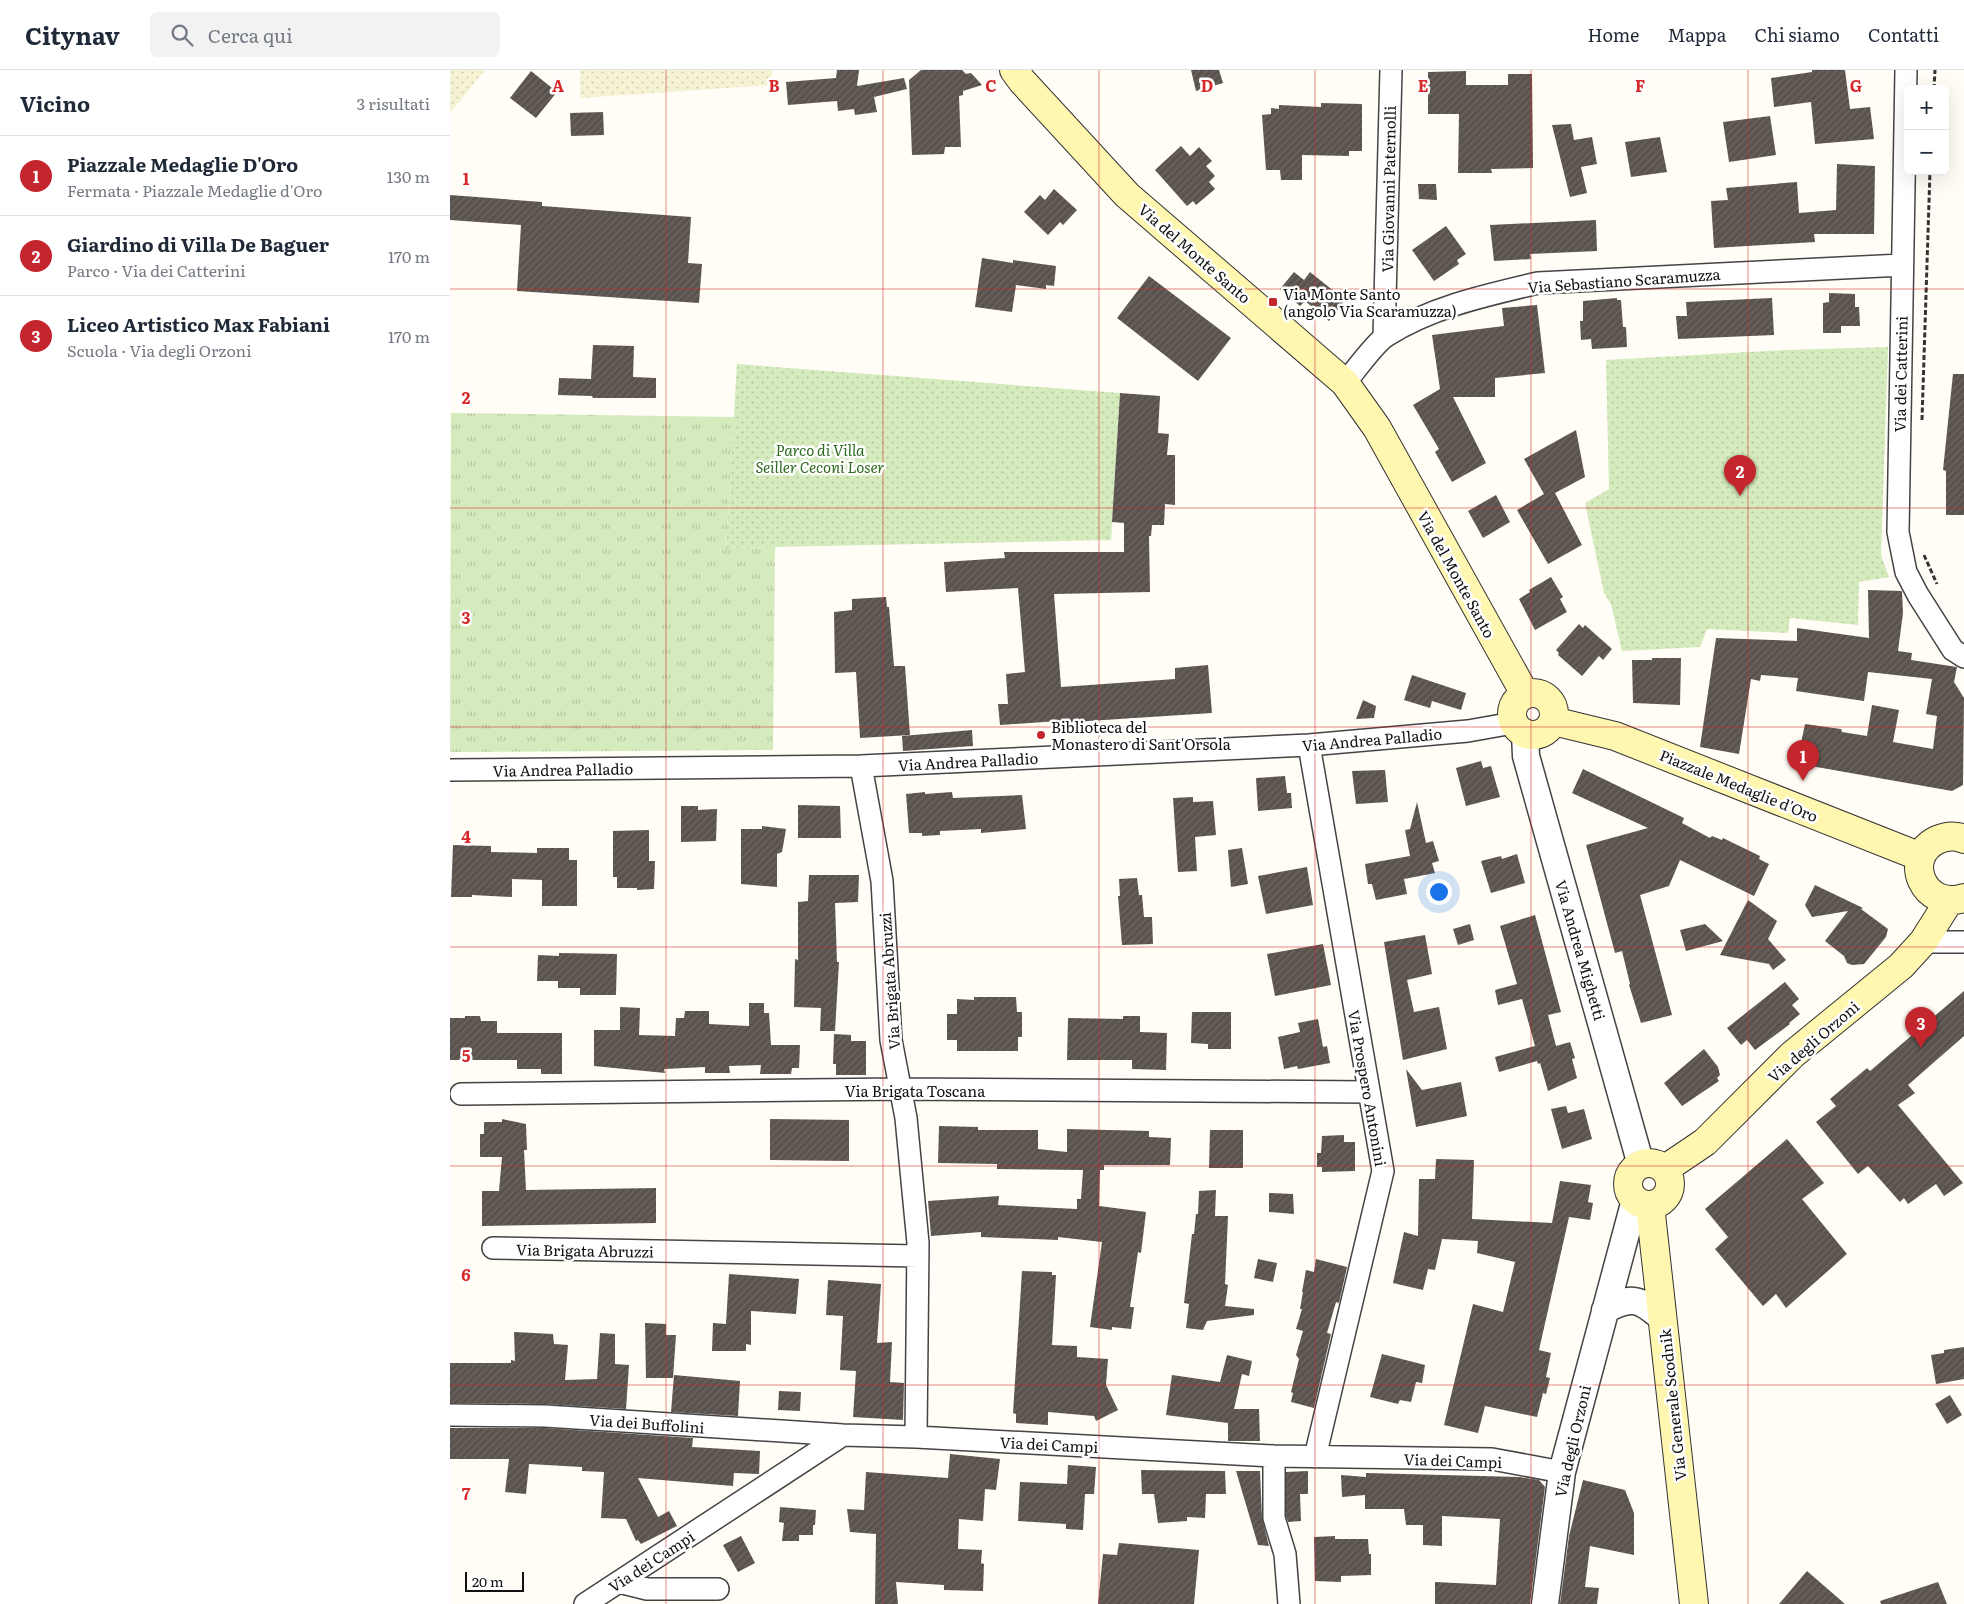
<!DOCTYPE html>
<html lang="it">
<head>
<meta charset="utf-8">
<style>
	body { margin:0; font-family:Literata,serif; background:#f2f2f3; color:#1f2937 }
	.controls { position:absolute; right:15px; top:15px; display:grid; overflow:hidden; border-radius:8px; box-shadow:0 5px 20px #0002 }
	.controls button { width:45px; height:45px; display:grid; place-items:center; padding:0; border:0; border-bottom:1px solid #e0e1e3; background:#fff; color:#1f2937; font:25px sans-serif }
	.scale { position:absolute; left:15px; bottom:12px; width:59px; box-sizing:border-box; padding-left:5px; border:2px solid #111; border-top:0; font-size:14px; line-height:18px; white-space:nowrap; color:#111; -webkit-text-stroke:4px #fff; paint-order:stroke }
	.you { position:absolute; left:988px; top:821px; width:18px; height:18px; margin:-12px; border:4px solid #fff; border-radius:50%; background:#1a73e8; box-shadow:0 0 0 8px #1a73e833 }
	.badge { display:grid; place-items:center; width:32px; height:32px; border-radius:50%; background:#c4262e; color:#fff; font-size:16px; font-weight:700 }
	.pin { position:absolute; translate:-50% -41px; filter:drop-shadow(0 1px 2px #0008) }
	.pin::after { content:''; position:absolute; top:26px; width:18px; height:15px; background:inherit; clip-path:polygon(0 0,100% 0,50% 100%) }
	.list { margin:0; padding:0; list-style:none }
	h2 { display:flex; justify-content:space-between; align-items:center; height:65px; margin:0; padding:0 20px; font-size:21px }
	h2 small { font-size:16px; font-weight:400; color:#747a83 }
	.list li { display:grid; grid-template-columns:32px 1fr auto; gap:15px; align-items:center; box-sizing:border-box; height:80px; padding:0 20px; border-top:1px solid #e0e1e3 }
	.list b { display:block; font-size:19px; white-space:nowrap }
	.list p { margin:0; font-size:16px; white-space:nowrap; color:#747a83 }
	.list em { font-size:16px; font-style:normal; color:#747a83 }
	.icon { flex:none; width:28px; height:28px; fill:none; stroke:currentColor; stroke-width:2; stroke-linecap:round; stroke-linejoin:round }
	.map { position:relative; flex:none; width:1514px; height:1534px; overflow:hidden }
	header { display:flex; align-items:center; gap:30px; box-sizing:border-box; height:70px; padding:0 25px; background:#fff; border-bottom:1px solid #e0e1e3 }
	header strong { font-size:24px }
	nav { display:flex; gap:28px; margin-inline-start:auto; font-size:18px }
	.search { width:350px; height:45px; background:#f2f2f3; display:flex; align-items:center; gap:12px; box-sizing:border-box; padding:0 18px; border-radius:8px; color:#747a83; font-size:19px }
	main { display:flex }
	aside { flex:1; background:#fff }
	.map>svg:first-child { display:block }
</style>
</head>
<body>
<header>
<strong>Citynav</strong>
<div class="search"><svg class="icon" aria-label="search" viewBox="0 0 24 24"><circle cx="10" cy="10" r="6"/><path d="M15 15l6 6"/></svg>Cerca qui</div>
<nav><a>Home</a><a>Mappa</a><a>Chi siamo</a><a>Contatti</a></nav>
</header>
<main>
<aside>
<h2>Vicino<small>3 risultati</small></h2>
<ul class="list">
<li><span class="badge">1</span><div><b>Piazzale Medaglie D'Oro</b><p>Fermata · Piazzale Medaglie d'Oro</p></div><em>130 m</em></li>
<li><span class="badge">2</span><div><b>Giardino di Villa De Baguer</b><p>Parco · Via dei Catterini</p></div><em>170 m</em></li>
<li><span class="badge">3</span><div><b>Liceo Artistico Max Fabiani</b><p>Scuola · Via degli Orzoni</p></div><em>170 m</em></li>
</ul>
</aside>
<div class="map">
<svg width="1514" height="1534" viewBox="0 0 1514 1534">
	<defs>
		<pattern id="farmland-dots" width="8" height="8" patternUnits="userSpaceOnUse" patternTransform="scale(1.25)"><rect width="8" height="8" fill="#f6f3d4"/><path d="M2 2h.1M6 6h.1" fill="none" stroke="#d2cfb5" stroke-width="1.8" stroke-linecap="round"/></pattern>
		<pattern id="grass-tufts" width="24" height="20" patternUnits="userSpaceOnUse" patternTransform="scale(1.25)"><rect width="24" height="20" fill="#d5ebbd"/><path d="M3 7l-1-3M5 7V3M7 7l1-3M15 17l-1-3M17 17v-4M19 17l1-3" fill="none" stroke="#b6c8a1"/></pattern>
		<pattern id="park-dots" width="8" height="8" patternUnits="userSpaceOnUse" patternTransform="scale(1.25)"><rect width="8" height="8" fill="#d5ebbd"/><path d="M2 2h.1M6 6h.1" fill="none" stroke="#b6c8a1" stroke-width="1.8" stroke-linecap="round"/></pattern>
		<pattern id="building-hatch" width="6" height="6" patternUnits="userSpaceOnUse" patternTransform="scale(1.25)"><rect width="6" height="6" fill="#5a524d"/><path d="M-1 1l2-2M0 6l6-6M5 7l2-2" fill="none" stroke="#6d6662"/></pattern>
	</defs>
	<rect width="100%" height="100%" fill="#fffdf5"/>
	<path fill="url(#farmland-dots)" d="M0,0H35L0,43Z
		M130,0H322L321,15L130,28Z"/>
	<path fill="url(#grass-tufts)" d="M1,343L284,347L276,478L325,477L323,680L0,682Z"/>
	<path fill="url(#park-dots)" d="M1438,277L1431,485L1439,507L1409,512L1408,555L1340,548L1338,563L1257,559L1250,577L1172,581L1161,534L1154,523L1135,433L1159,419L1156,290L1335,280Z
		M287,294L670,323L661,470L276,478Z"/>
	<path fill="url(#building-hatch)" d="M387,0H409L407,16L454,8L457,19L424,27L427,42L405,45L404,39L388,41L387,31L338,35L336,12L386,8Z
		M471,0H512L516,4L521,3L532,15L513,21V25L509,26L511,77H495L494,84L462,85L459,10Z
		M741,0H769L773,13L746,21Z
		M1362,0H1395L1400,39L1420,37L1424,69L1365,74L1361,32L1324,37L1321,8L1362,2Z
		M81,1L107,22L86,48L60,28Z
		M1016,1V15H1058V4H1082L1083,98L1041,99L1042,103H1008L1009,44H978V2Z
		M871,33L912,34V81H899V86L852,85V110H831L830,100H816L812,45L821,44V38L829,39V35L871,37Z
		M153,42L154,65L121,66L120,43Z
		M1320,46L1326,85L1279,92L1273,52Z
		M1121,54L1124,70L1142,67L1147,94L1131,97L1137,123L1120,127L1102,55Z
		M1210,67L1217,102L1181,107L1175,72Z
		M731,76L740,86L749,77L762,91L756,96L765,106L759,112L765,119L746,135L743,131L737,136L705,100Z
		M1387,94L1425,96L1424,164H1364L1365,172L1264,178L1261,131L1278,130L1276,118L1347,112L1349,143L1386,140Z
		M968,114H986L987,130L969,129Z
		M604,119L627,140L613,155L610,152L598,165L574,142L590,125L595,130Z
		M0,125L92,132V136L241,147L238,193L252,194L249,233L67,221L71,155L0,150Z
		M1146,150L1147,181L1080,184L1081,189L1044,191L1040,155Z
		M996,156L1016,184L1007,190L1009,194L984,211L962,180Z
		M532,188L563,193V190L606,196L604,216L596,215V219L566,215L562,242L525,237Z
		M844,202L854,210L860,202L895,230L879,251L855,231L850,236L830,219Z
		M699,206L781,268L748,311L667,248Z
		M1379,223L1405,224V237H1409L1410,256H1391V263H1373V233L1379,232Z
		M1167,228V230H1171L1173,257H1176L1177,277L1142,279L1141,269L1131,270L1130,251H1133V231Z
		M1322,228L1324,265L1228,269L1226,246H1237L1236,232Z
		M1087,235L1095,303L1045,308V327H1003L1036,393L1002,412L985,382L989,379L963,335L990,319L982,265L1054,256L1052,238Z
		M143,275L184,276L183,307L206,308V328H143L142,326L108,325L109,308L141,309Z
		M1503,304H1514V445H1496V401L1493,400Z
		M670,323L710,326L708,363L719,364L717,385H725V435L715,434L714,455H702L701,466H699L700,522L604,524L611,617L725,609V598L758,595L762,643L608,653V651L550,655L548,634H558L556,604L575,602L568,518L496,522L494,492L555,488L554,482H674V453L662,452Z
		M1126,360L1135,407L1105,423L1132,475L1098,494L1067,440L1094,424L1074,389Z
		M1046,425L1060,452L1033,468L1018,441Z
		M1101,507L1113,527L1110,529L1117,542L1085,560L1069,529L1080,522L1079,520Z
		M1418,520L1452,521L1453,543L1448,581L1462,583L1461,590L1507,597L1504,612L1514,628L1513,715L1502,721L1344,693L1348,673H1351L1355,654L1391,659L1392,662L1417,666L1422,635L1449,640L1443,672L1483,679L1487,646L1476,644L1482,609L1418,602L1414,631L1346,621L1348,608L1311,605L1310,611L1301,609L1289,684L1250,677L1266,568L1347,571V558L1419,568Z
		M436,527L437,537H439L444,596H455L460,665L410,668L406,602L385,603L384,542L402,540V529Z
		M1129,554L1133,558L1135,555L1162,579L1153,590L1149,586L1132,606L1108,585L1109,583L1106,580Z
		M1202,588H1231L1230,635L1183,633L1182,590H1202Z
		M962,605L1016,623L1011,640L982,631L980,638L954,630Z
		M913,630L926,636L924,648L906,649Z
		M522,660L523,676L453,681L452,666Z
		M1031,691L1033,698L1041,696L1050,727L1016,736L1006,698Z
		M1133,699L1234,748L1232,753L1260,768L1262,766L1272,770L1273,768L1310,786L1309,789L1319,794L1304,826L1230,790L1219,816L1190,825L1222,945L1191,953L1179,915L1180,914L1172,881L1165,883L1136,775L1198,758L1122,723Z
		M935,700L938,732L906,734L902,701Z
		M835,706L837,723H841L842,738L808,741L806,708Z
		M475,722V724L502,722L503,728L572,725L576,759L531,763V759L490,761V765L472,766V763H459L456,724Z
		M743,727V732L763,731L766,765L745,767L747,801L728,802L723,728Z
		M967,732L976,773L983,771L989,791L982,793L985,803L954,809L957,824L926,830L922,814H918L915,794L960,786L955,760L960,759Z
		M348,735L390,736L391,768H348Z
		M231,736H248V740L267,739L266,771L231,772Z
		M312,756L336,759L332,782L327,784V817L291,814V759H312Z
		M199,760V791H205L204,819L187,820V818H167V807H163V761Z
		M3,775L41,776V782L87,783V778H119V790H127V836H92V810L62,809V827L22,825V827H1Z
		M792,778L798,814L781,817L778,780Z
		M1067,784L1075,813L1041,823L1031,791L1051,786L1052,789Z
		M857,797L863,835L816,844L808,806Z
		M359,805H409L408,832L385,833L387,892H389L385,961H370L371,938L344,937L345,889L348,890V832L358,831Z
		M687,808L689,825H692L694,847H702L703,874L672,875L668,826H670L669,809Z
		M1365,815L1413,838L1411,839L1438,859L1436,867L1414,894L1402,895L1397,893L1394,886L1375,871L1398,841L1362,847L1355,835Z
		M1298,830L1327,851L1318,869L1336,890L1323,900L1319,894L1270,885Z
		M1085,845L1111,942L1098,945L1106,976L1120,972L1125,988L1122,989L1127,1008L1098,1021L1090,993L1088,994L1087,991L1049,1002L1045,987L1085,976L1072,929L1048,935L1045,920L1067,914L1050,856Z
		M1020,854L1024,870L1008,875L1003,859Z
		M1255,854L1273,871L1236,881L1230,860Z
		M975,865L982,904L957,910L964,942L989,937L997,979L953,990L934,872Z
		M873,874L881,915L825,926L817,884Z
		M109,883L167,884L166,925H130V918H108V911H87L88,885L109,886Z
		M1335,912L1349,929L1342,935L1350,944L1339,953L1340,954L1305,980L1297,970L1291,975L1277,958Z
		M1514,921V966L1458,1015L1465,1023L1448,1035L1513,1113L1494,1126L1486,1114L1458,1134L1454,1128L1450,1132L1418,1096L1408,1104L1366,1052L1386,1036L1380,1029L1417,998L1420,1001Z
		M524,927H566L567,942H572V967H568V981H507V970H497V944H507V929L524,930Z
		M299,933H314V943H319L321,975H350L349,998H342L341,1004H310L311,995L279,996L280,1003H255V997L214,999L215,1003L144,996V960H170V937L190,938L189,965L225,966L226,948H234L235,941H259V954L299,956Z
		M742,942H781V979H758V974L741,973Z
		M15,946H30L31,951H47V963H112V1004H91V999H67V990H0V948H15Z
		M673,946H690V962L717,963L716,1000L682,999V990H617L618,948L673,949Z
		M868,949L873,977L877,976L880,993L848,999L847,996L834,999L828,967L850,962L848,953Z
		M384,964L401,965V971H416V1005H386V994H383Z
		M1254,979L1268,997L1270,1005L1267,1008L1269,1011L1232,1036L1214,1013Z
		M956,999L972,1020L1011,1012L1017,1046L966,1057Z
		M1116,1036L1118,1043L1134,1039L1142,1069L1112,1079L1101,1039Z
		M52,1049L76,1054L77,1080H74L76,1120L206,1118V1153L32,1156V1121H49L52,1087H30V1064H34V1052H52Z
		M320,1049L399,1050V1091L320,1090Z
		M489,1056L528,1057V1060H588V1079L617,1082V1059L699,1061V1067L721,1068L720,1095H654V1100H650L649,1136L696,1142L691,1183L688,1182L680,1237H684L681,1259L662,1257V1260L640,1257L652,1172L608,1167V1170L531,1167V1162L481,1166L478,1131L549,1126L548,1135L627,1139V1129H631L633,1100L547,1099V1094L488,1093Z
		M760,1060H793V1098H759Z
		M894,1065V1072H905V1101L872,1102V1097H867V1083H871L872,1066Z
		M1337,1069L1374,1113L1352,1129L1397,1184L1336,1238L1326,1224L1313,1236L1265,1179L1278,1167L1255,1139Z
		M986,1089L1024,1090L1022,1149L1102,1153L1110,1111L1141,1115L1138,1132L1143,1133L1140,1150L1119,1147L1089,1280L1101,1283L1096,1307L1100,1308L1096,1324L1093,1323L1087,1347L1035,1336L1028,1363L994,1355L1023,1234L1053,1242L1065,1192L1027,1183L1028,1171L992,1169L985,1200L978,1199L973,1220L943,1213L954,1162L968,1166L969,1109H985Z
		M766,1120L765,1146H778L775,1214L778,1215L775,1236L804,1239V1245L757,1251L753,1260L736,1258L739,1234L734,1233L742,1164H744L746,1144H748L749,1121Z
		M819,1123L843,1124L844,1144L819,1142Z
		M808,1189L827,1193L823,1212L804,1208Z
		M866,1189L897,1197L889,1233L886,1232L877,1263L881,1264L864,1338L841,1332L843,1323L841,1322L849,1289L846,1285L853,1261L846,1259L852,1239H850L853,1222H852L856,1200L864,1202Z
		M572,1201L602,1202V1205H606L602,1275L627,1276V1287L658,1289L656,1315L668,1340L646,1351L644,1346L598,1342V1355L566,1353V1344L563,1343Z
		M279,1204L349,1209L346,1244L301,1241V1275L296,1274V1281H262L263,1253L276,1254Z
		M378,1210L431,1214L427,1273L442,1272L440,1312L454,1313L453,1350L403,1347L406,1301L390,1300L393,1246L376,1245Z
		M195,1253L216,1254V1265H226L223,1308H196Z
		M64,1262L103,1264L104,1274L118,1275L115,1310L147,1309L150,1263L165,1264V1294L179,1295L176,1339L95,1334L0,1333V1293H61V1290L65,1291Z
		M1514,1277V1309L1486,1314L1481,1285L1494,1283V1280Z
		M932,1284L975,1295L972,1313L966,1312L961,1332L950,1330L948,1334L920,1327Z
		M777,1285L802,1291L799,1306L792,1304L784,1339H809L810,1371H778V1353L716,1345L722,1305L770,1312Z
		M224,1305L290,1311L288,1346L221,1342Z
		M329,1321L351,1322L350,1341L328,1340Z
		M1500,1325L1512,1345L1497,1354L1485,1334Z
		M0,1358H95L243,1368L242,1377L310,1381L309,1404L284,1403L283,1416L188,1408L208,1447L219,1441L227,1456L191,1474L188,1470L186,1471L176,1449L151,1448L154,1402L132,1401V1397L79,1394L76,1424L55,1422L59,1389H0Z
		M500,1384L550,1389L546,1420L535,1419L533,1451L509,1449L508,1479L532,1480L531,1493L534,1494L533,1521L494,1520V1515L446,1512L448,1534H425L426,1464L400,1462L397,1439L414,1440L416,1402L498,1408Z
		M618,1395L646,1397L644,1424H635L633,1460L616,1459V1454L568,1451L570,1412L617,1414Z
		M691,1400L775,1401L776,1424H756L755,1448L737,1447V1451L708,1453L704,1424H692Z
		M786,1401H810L812,1448L819,1476L808,1475Z
		M858,1401V1424H850L851,1451L838,1452L836,1446V1402Z
		M916,1403L1069,1407L1089,1410L1095,1417L1080,1534H985V1512L1046,1515L1050,1449L992,1446V1476L973,1475V1455H956L954,1439H915V1425L892,1427L891,1405L916,1407Z
		M1133,1410L1175,1420L1184,1443V1485L1140,1476L1135,1517L1149,1518L1147,1534H1110L1119,1466Z
		M330,1437L366,1440L365,1455H363V1465H349V1471H332L334,1453L329,1452Z
		M291,1466L305,1493L288,1502L273,1475Z
		M885,1466V1469H918L919,1484H921V1505L891,1506V1512L865,1511L864,1467Z
		M669,1473L749,1480L744,1534H648L653,1484L667,1485Z
		M1357,1501L1395,1534H1329Z
		M1488,1512L1497,1534H1431L1430,1531Z"/>
	<g fill="none" stroke-linecap="round" stroke-linejoin="round">
		<defs>
			<path id="minor" d="M1456,0L1448,462L1456,502L1468,525L1503,580L1514,587
				M934,267L941,0
				M895,313C905,301 924,274 936,266C981,237 1037,225 1088,213L1452,195
				M859,675L933,1101L865,1387
				M411,696L432,811L441,970L456,1048L468,1173L466,1367
				M0,700L411,696L859,675L1018,661L1063,653
				M1473,872H1514
				M11,1024L450,1019L919,1022
				M43,1178L468,1186
				M0,1345L95,1346L393,1365L466,1367L824,1386L1042,1389L1112,1402
				M824,1386V1448L835,1484L839,1534
				M169,1512L197,1519H268
				M135,1534L393,1365"/>
			<path id="tertiary" d="M1075,664L1076,686L1191,1095
				M1155,1240C1182,1225 1190,1229 1212,1248
				M1095,1534L1112,1402L1185,1130"/>
			<path id="secondary" d="M564,0L572,11L677,125L895,313L927,358L1075,624
				M1062 644a21 21 0 1 1 42 0a21 21 0 1 1-42 0Z
				M1103,651L1165,666L1471,787
				M1514,769C1505,765 1496,766 1487,770C1451,788 1474,841 1514,828
				M1178 1114a21 21 0 1 1 42 0a21 21 0 1 1-42 0Z
				M1215,1099L1255,1072L1342,985L1451,896L1473,872L1499,831
				M1200,1135L1244,1534"/>
		</defs>
		<use href="#minor" stroke="#444" stroke-width="24"/>
		<use href="#tertiary" stroke="#444" stroke-width="29"/>
		<use href="#secondary" stroke="#333" stroke-width="30"/>
		<path stroke="#333" stroke-width="3" stroke-dasharray="5 2.5" stroke-linecap="butt" d="M1484,19L1485,0
			M1472,350L1480,101
			M1474,485L1487,514"/>
		<use href="#minor" stroke="#fff" stroke-width="21"/>
		<use href="#tertiary" stroke="#fff" stroke-width="26"/>
		<use href="#secondary" stroke="#fff6b0" stroke-width="28"/>
	</g>
	<path fill="none" stroke="#d62828" stroke-width="1" stroke-opacity="0.55" d="M216,0V1534M433,0V1534M649,0V1534M865,0V1534M1081,0V1534M1298,0V1534M0,219H1514M0,438H1514M0,657H1514M0,877H1514M0,1096H1514M0,1315H1514"/>
	<g fill="#c4262e" stroke="#fff" stroke-width="2">
		<rect x="818" y="227" width="10" height="10" rx="2.5"/>
		<circle cx="591" cy="665" r="5"/>
	</g>
	<g text-anchor="middle" dominant-baseline="central" stroke-width="5" stroke-linejoin="round" paint-order="stroke">
		<g font-size="15" fill="#111" stroke="#fff">
			<text transform="translate(938 119) rotate(-89)">Via Giovanni Paternolli</text>
			<text transform="translate(745 183) rotate(41)">Via del Monte Santo</text>
			<text transform="translate(1174 210) rotate(-4)">Via Sebastiano Scaramuzza</text>
			<text transform="translate(1450 304) rotate(-89)">Via dei Catterini</text>
			<text transform="translate(1007 504) rotate(61)">Via del Monte Santo</text>
			<text transform="translate(922 669) rotate(-5)">Via Andrea Palladio</text>
			<text transform="translate(518 691) rotate(-3)">Via Andrea Palladio</text>
			<text transform="translate(113 699) rotate(-1)">Via Andrea Palladio</text>
			<text transform="translate(1289 715) rotate(22)">Piazzale Medaglie d'Oro</text>
			<text transform="translate(1131 880) rotate(74)">Via Andrea Mighetti</text>
			<text transform="translate(439 911) rotate(-94)">Via Brigata Abruzzi</text>
			<text transform="translate(1363 971) rotate(-41)">Via degli Orzoni</text>
			<text transform="translate(918 1018) rotate(80)">Via Prospero Antonini</text>
			<text x="465" y="1020">Via Brigata Toscana</text>
			<text transform="translate(135 1180) rotate(1)">Via Brigata Abruzzi</text>
			<text transform="translate(1222 1335) rotate(-96)">Via Generale Scodnik</text>
			<text transform="translate(197 1353) rotate(4)">Via dei Buffolini</text>
			<text transform="translate(1122 1371) rotate(-77)">Via degli Orzoni</text>
			<text transform="translate(599 1374) rotate(3)">Via dei Campi</text>
			<text transform="translate(1003 1390) rotate(2)">Via dei Campi</text>
			<text transform="translate(201 1491) rotate(-33)">Via dei Campi</text>
		</g>
		<g font-size="15" fill="#111" stroke="#fff" text-anchor="start">
			<text x="833" y="223">Via Monte Santo<tspan x="833" dy="17">(angolo Via Scaramuzza)</tspan></text>
			<text x="601" y="656">Biblioteca del<tspan x="601" dy="17">Monastero di Sant'Orsola</tspan></text>
		</g>
		<g font-size="15" font-style="italic" fill="#2f6b1f" stroke="#fff">
			<text x="370" y="379">Parco di Villa<tspan x="370" dy="17">Seiller Ceconi Loser</tspan></text>
		</g>
	</g>
	<g font-size="16" text-anchor="middle" font-weight="bold" fill="#d62828" stroke="#fff" stroke-width="5" stroke-linejoin="round" paint-order="stroke">
		<text x="108" y="22">A</text>
		<text x="324" y="22">B</text>
		<text x="541" y="22">C</text>
		<text x="757" y="22">D</text>
		<text x="973" y="22">E</text>
		<text x="1190" y="22">F</text>
		<text x="1406" y="22">G</text>
		<text x="16" y="115">1</text>
		<text x="16" y="334">2</text>
		<text x="16" y="554">3</text>
		<text x="16" y="773">4</text>
		<text x="16" y="992">5</text>
		<text x="16" y="1211">6</text>
		<text x="16" y="1430">7</text>
	</g>
</svg>
<div class="controls">
<button>+</button>
<button>−</button>
</div>
<div class="scale">20 m</div>
<div class="you"></div>
<div class="pin badge" style="left:1353px;top:711px">1</div>
<div class="pin badge" style="left:1290px;top:426px">2</div>
<div class="pin badge" style="left:1471px;top:978px">3</div>
</div>
</main>
</body>
</html>
